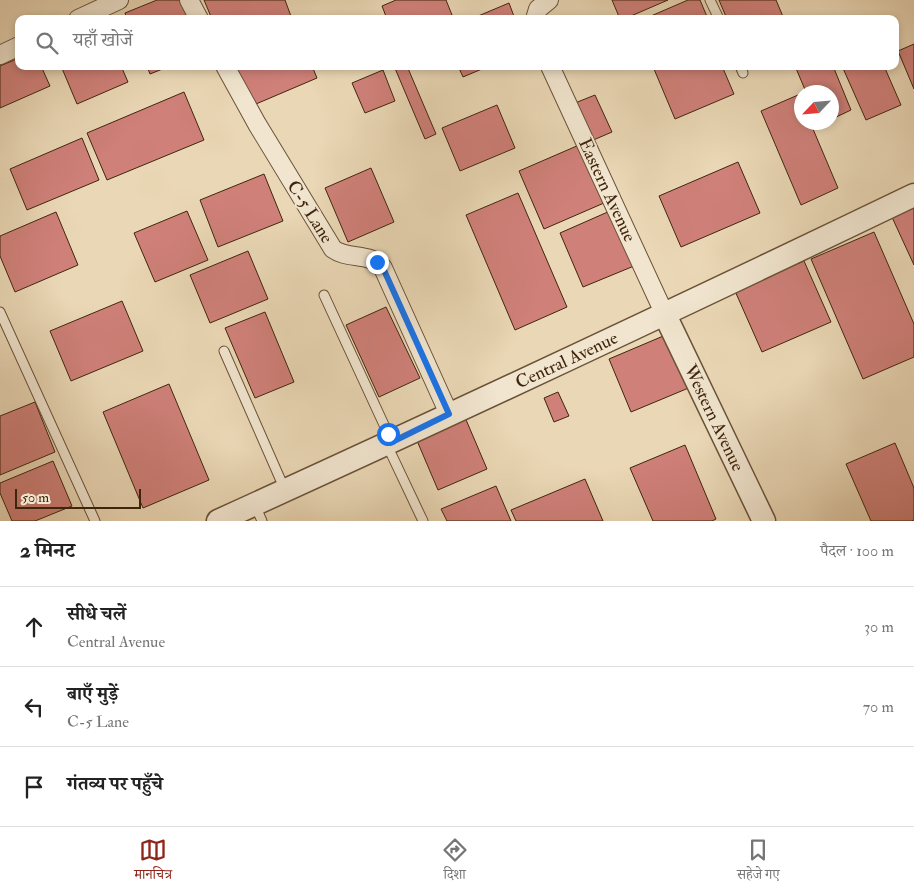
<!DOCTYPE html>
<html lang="hi">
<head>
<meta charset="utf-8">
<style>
	body { margin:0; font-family:"IM FELL Double Pica","Noto Serif Devanagari",serif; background:#f2f2f2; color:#222 }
	.compass { position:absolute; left:794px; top:85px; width:45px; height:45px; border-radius:50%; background:#fff; box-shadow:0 2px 8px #0003; rotate:244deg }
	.scale { position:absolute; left:15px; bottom:12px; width:126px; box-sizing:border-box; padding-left:5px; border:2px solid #40250d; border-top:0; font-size:14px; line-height:18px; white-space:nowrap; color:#40250d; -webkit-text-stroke:4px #f1e5cf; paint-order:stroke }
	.stop { position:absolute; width:15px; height:15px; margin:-11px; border:4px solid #1a73e8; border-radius:50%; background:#fff }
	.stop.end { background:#1a73e8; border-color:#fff; box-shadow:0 1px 5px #0008 }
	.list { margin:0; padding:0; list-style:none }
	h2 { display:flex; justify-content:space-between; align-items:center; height:65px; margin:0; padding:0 20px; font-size:21px }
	h2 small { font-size:16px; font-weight:400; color:#767676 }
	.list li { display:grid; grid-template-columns:32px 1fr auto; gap:15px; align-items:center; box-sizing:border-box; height:80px; padding:0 20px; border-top:1px solid #e0e0e0 }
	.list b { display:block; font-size:19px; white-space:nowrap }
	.list p { margin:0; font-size:16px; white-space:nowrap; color:#767676 }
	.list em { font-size:16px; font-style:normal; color:#767676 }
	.icon { flex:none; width:28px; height:28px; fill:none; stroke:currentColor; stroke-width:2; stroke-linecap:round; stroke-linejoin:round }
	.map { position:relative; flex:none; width:914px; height:521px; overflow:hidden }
	.search { position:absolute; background:#fff; box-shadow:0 2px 8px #0003; left:15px; right:15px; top:15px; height:55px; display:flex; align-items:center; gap:12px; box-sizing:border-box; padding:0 18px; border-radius:10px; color:#767676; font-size:19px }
	.sheet { height:305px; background:#fff }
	nav { display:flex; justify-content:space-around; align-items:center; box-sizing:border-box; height:70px; border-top:1px solid #e0e0e0; background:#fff; font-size:14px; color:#767676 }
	nav a { display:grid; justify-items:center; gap:2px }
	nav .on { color:#8f2418 }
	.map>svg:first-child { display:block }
</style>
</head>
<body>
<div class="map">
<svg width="914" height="521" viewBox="0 0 914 521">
	<rect width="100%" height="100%" fill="#ead7b5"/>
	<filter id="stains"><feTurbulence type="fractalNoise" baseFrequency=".004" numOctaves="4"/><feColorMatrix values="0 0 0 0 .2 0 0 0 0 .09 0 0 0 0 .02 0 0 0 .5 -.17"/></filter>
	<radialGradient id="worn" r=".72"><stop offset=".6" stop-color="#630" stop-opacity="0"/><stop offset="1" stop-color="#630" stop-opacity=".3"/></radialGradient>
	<path fill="#cf8079" stroke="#40250d" d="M157,0H181L189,19H127L125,13Z
		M204,0H285L292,19H212Z
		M396,0H446L452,15L443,19H387L382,6Z
		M612,0H668L624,19H620Z
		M688,0H700L708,19H644Z
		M719,0H776L784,19H727Z
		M509,3L515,19H471Z
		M914,44V89L898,51Z
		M19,58V66H41L50,86L0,108V66Z
		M61,66H121L128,82L77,104Z
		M147,66H170L150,74Z
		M232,66H312L317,78L249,107Z
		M394,66H407L436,134L425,139Z
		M458,66H489L463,77Z
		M659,66H722L734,94L675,119L654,69Z
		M795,66H833L851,110L832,119V92H806Z
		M842,66H884L901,105L866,120Z
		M383,70L395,101L365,113L352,83Z
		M184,92L204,140L107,180L87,133Z
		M595,95L612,132L591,141L575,103Z
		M798,95L802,103V122H810L838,188L801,205L761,111Z
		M497,105L515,148L460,171L442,128Z
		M82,138L99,180L27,210L10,169Z
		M579,145L604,203L544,229L519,171Z
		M738,162L760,213L681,247L659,196Z
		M371,168L394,222L348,242L325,188Z
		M264,174L283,221L218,247L200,200Z
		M518,193L567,307L515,330L466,215Z
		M914,204V265L891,215Z
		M187,211L208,260L155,282L134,233Z
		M610,211L634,266L583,287L560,233Z
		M56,212L78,265L15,292L0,256V236Z
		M874,232L914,324V357L863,379L811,259Z
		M248,251L268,299L210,323L190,275Z
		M804,261L831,322L762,352L735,291Z
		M122,301L143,351L71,381L50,331Z
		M386,307L420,378L379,397L346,325Z
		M265,312L294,382L255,398L225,328Z
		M668,334L691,387L631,412L609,359Z
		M169,384L209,480L143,508L103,412Z
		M558,392L569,416L554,422L544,398Z
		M35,402L55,452L0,475V416Z
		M464,415L487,469L438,490L415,436Z
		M895,443L914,488V520L911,521H871L846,464Z
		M685,445L716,519L712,521H653L630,468Z
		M53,461L72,506L35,521H12L0,493V483Z
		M585,479L603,521H516L511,510Z
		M496,486L511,521H447L441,509Z"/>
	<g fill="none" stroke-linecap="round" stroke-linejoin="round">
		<defs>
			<path id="service" d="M710,0L719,19
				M740,66L743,73
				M324,295L391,440
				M0,312L95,521
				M224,351L285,490
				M387,445L423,521
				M255,505L262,521"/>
			<path id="minor" d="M189,0L199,19
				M78,19L119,0
				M535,19L538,9L549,0
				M0,55L19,46
				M225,66L257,124L333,249C348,260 371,252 383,268L449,414
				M550,66L665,315"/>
			<g id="tertiary">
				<path id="s1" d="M665,315L764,521"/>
				<path id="s2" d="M218,521C451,415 683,306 914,195"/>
			</g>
		</defs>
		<use href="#service" stroke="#6a5237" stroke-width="11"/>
		<use href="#minor" stroke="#6a5237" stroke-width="20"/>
		<use href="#tertiary" stroke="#6a5237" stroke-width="25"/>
		<use href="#service" stroke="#f1e5cf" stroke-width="9"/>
		<use href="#minor" stroke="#f1e5cf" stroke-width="18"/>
		<use href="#tertiary" stroke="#f1e5cf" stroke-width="22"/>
	</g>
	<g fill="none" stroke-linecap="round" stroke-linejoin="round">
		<path stroke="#1a73e8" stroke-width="6" d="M377,262L383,268L449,414L392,442L388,434"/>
	</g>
	<g text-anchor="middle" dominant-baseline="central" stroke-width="4" stroke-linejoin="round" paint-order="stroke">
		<g font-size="18" fill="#40250d" stroke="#f1e5cf">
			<text transform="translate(607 190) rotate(65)">Eastern Avenue</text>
			<text transform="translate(310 212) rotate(58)">C-5 Lane</text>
			<text stroke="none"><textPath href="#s2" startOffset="384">Central Avenue</textPath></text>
			<text stroke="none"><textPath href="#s1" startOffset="114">Western Avenue</textPath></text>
		</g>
	</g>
	<rect width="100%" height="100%" filter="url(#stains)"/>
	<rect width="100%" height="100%" fill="url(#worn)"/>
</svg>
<svg class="compass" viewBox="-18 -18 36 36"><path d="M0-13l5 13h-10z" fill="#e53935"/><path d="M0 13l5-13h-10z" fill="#767676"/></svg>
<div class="scale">50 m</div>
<div class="stop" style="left:388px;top:434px"></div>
<div class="stop end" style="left:377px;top:262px"></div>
<div class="search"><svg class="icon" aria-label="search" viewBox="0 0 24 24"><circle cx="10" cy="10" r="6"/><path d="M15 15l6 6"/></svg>यहाँ खोजें</div>
</div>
<section class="sheet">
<h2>2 मिनट<small>पैदल · 100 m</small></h2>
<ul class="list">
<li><svg class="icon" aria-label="ahead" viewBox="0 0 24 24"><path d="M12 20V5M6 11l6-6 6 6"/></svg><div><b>सीधे चलें</b><p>Central Avenue</p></div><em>30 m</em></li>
<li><svg class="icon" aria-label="left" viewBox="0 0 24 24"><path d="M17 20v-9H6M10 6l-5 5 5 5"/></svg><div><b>बाएँ मुड़ें</b><p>C-5 Lane</p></div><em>70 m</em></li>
<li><svg class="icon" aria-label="arrive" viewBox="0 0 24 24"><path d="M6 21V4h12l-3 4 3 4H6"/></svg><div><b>गंतव्य पर पहुँचे</b></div></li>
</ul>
</section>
<nav>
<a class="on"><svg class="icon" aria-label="map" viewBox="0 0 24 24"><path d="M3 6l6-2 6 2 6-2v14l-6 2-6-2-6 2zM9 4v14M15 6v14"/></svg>मानचित्र</a>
<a><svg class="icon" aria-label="directions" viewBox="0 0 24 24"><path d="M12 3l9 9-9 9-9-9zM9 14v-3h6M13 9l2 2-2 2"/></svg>दिशा</a>
<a><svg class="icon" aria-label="saved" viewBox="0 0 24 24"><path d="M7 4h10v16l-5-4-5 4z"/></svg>सहेजे गए</a>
</nav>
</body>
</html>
